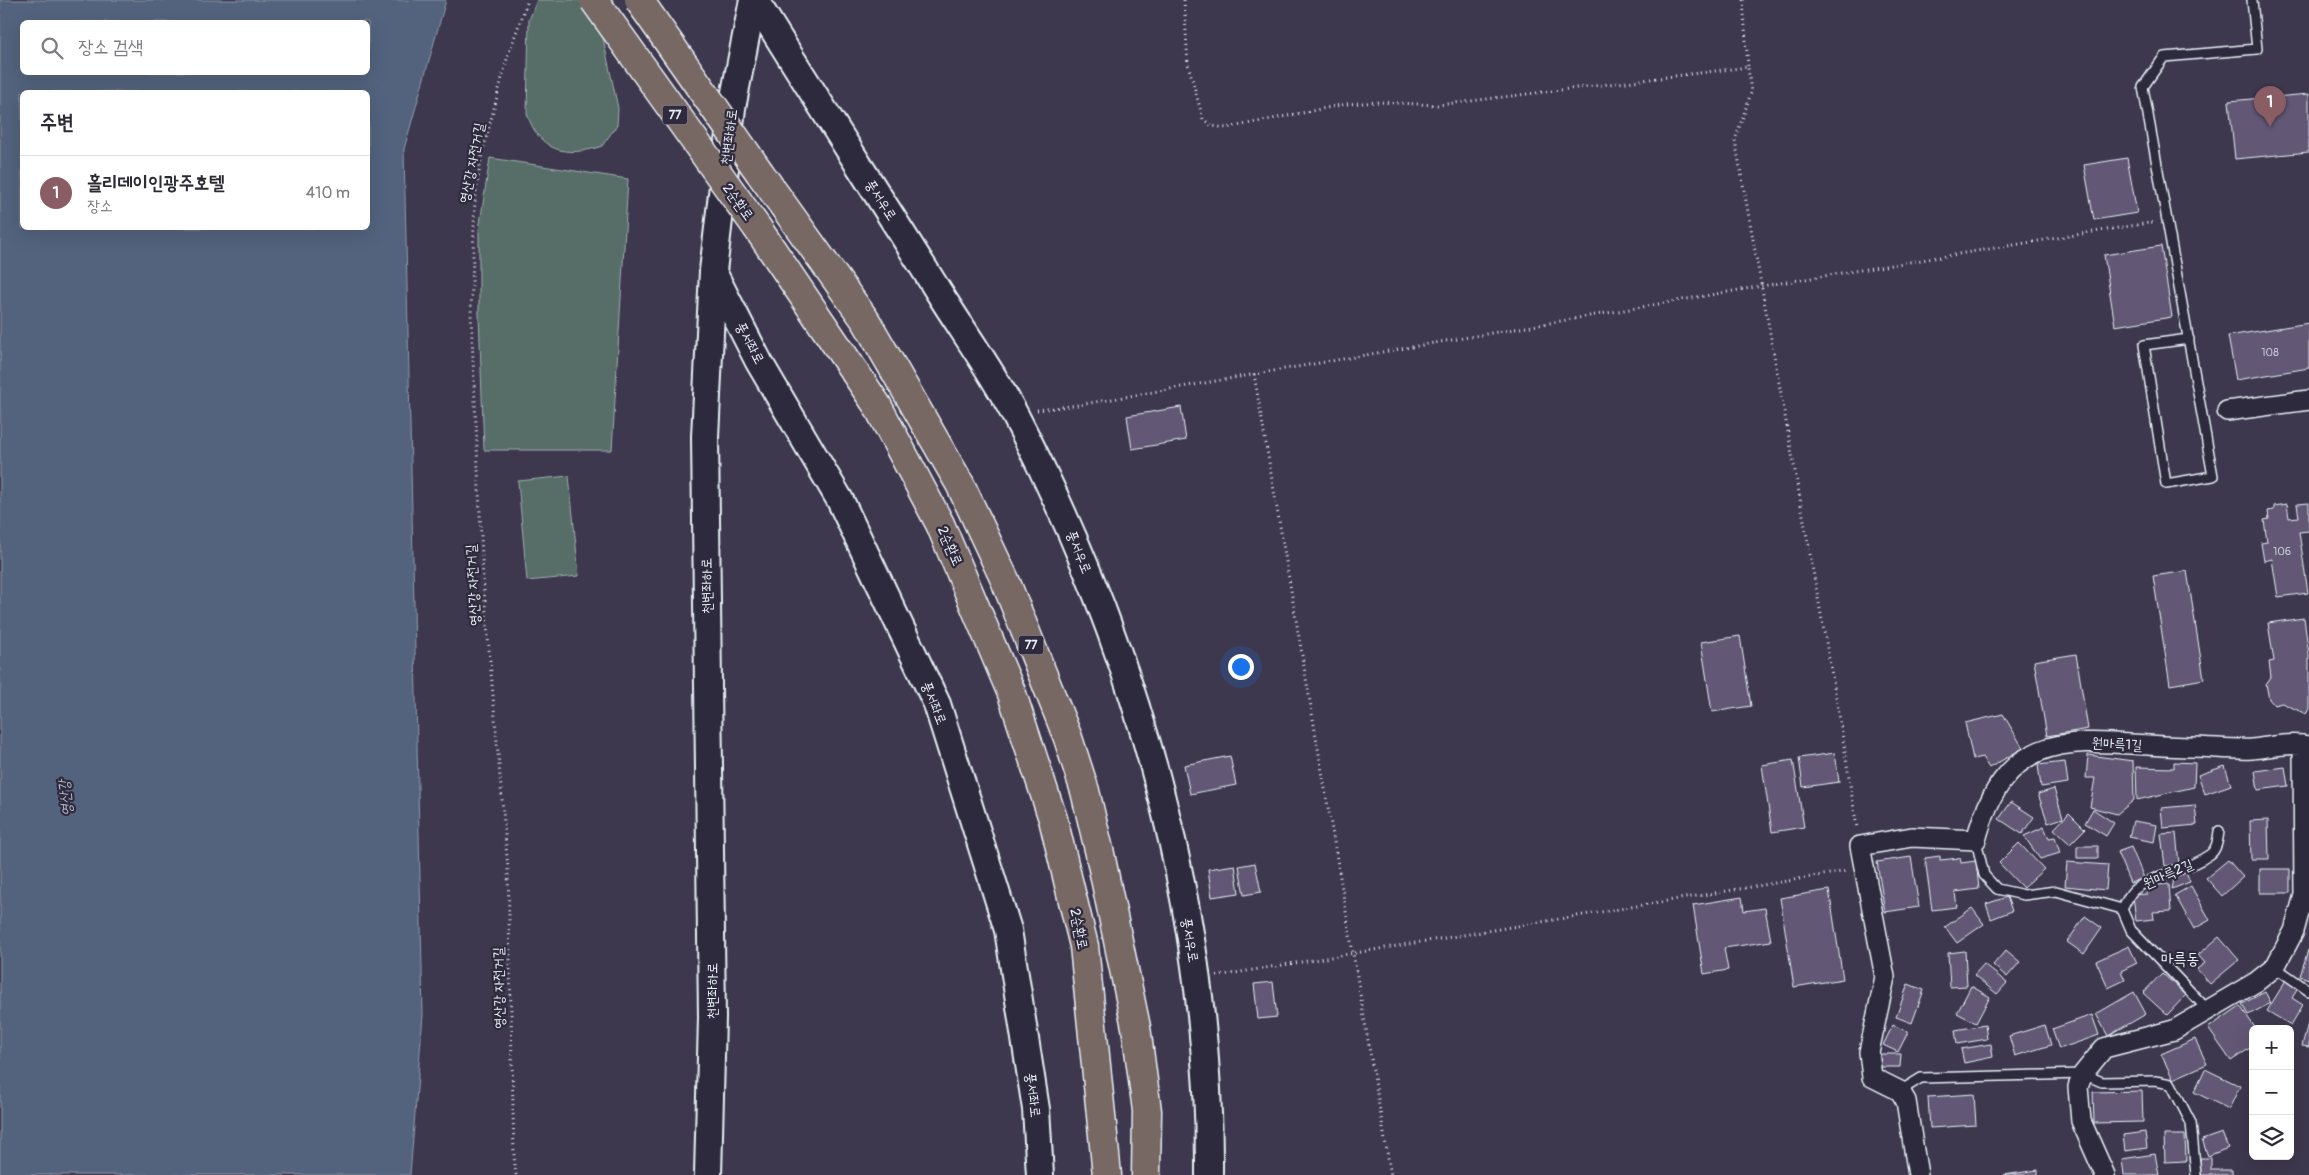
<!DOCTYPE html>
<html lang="ko">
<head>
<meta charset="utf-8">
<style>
	body { margin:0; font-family:Pangolin,"Poor Story",sans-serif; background:#f7f7f7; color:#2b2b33 }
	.controls { position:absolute; right:15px; bottom:15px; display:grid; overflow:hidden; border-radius:8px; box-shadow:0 5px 20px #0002 }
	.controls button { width:45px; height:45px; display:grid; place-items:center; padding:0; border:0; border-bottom:1px solid #e1e1e2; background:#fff; color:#2b2b33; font:25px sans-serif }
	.you { position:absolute; left:1240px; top:666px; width:18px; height:18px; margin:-12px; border:4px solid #fff; border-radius:50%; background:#1a73e8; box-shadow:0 0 0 8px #1a73e833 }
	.badge { display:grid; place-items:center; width:32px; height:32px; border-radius:50%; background:#8a5d65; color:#fff; font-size:16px; font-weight:700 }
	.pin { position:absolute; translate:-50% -41px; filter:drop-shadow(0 1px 2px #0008) }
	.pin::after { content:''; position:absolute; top:26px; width:18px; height:15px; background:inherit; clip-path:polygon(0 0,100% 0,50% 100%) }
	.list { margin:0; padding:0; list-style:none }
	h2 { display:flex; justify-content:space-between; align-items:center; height:65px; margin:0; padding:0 20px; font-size:21px }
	h2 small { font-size:16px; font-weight:400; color:#7c7c81 }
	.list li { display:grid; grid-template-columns:32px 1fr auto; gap:15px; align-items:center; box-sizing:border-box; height:75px; padding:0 20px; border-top:1px solid #e1e1e2 }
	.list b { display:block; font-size:19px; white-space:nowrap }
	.list p { margin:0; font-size:16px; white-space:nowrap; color:#7c7c81 }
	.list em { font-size:16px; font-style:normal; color:#7c7c81 }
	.icon { flex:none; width:28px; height:28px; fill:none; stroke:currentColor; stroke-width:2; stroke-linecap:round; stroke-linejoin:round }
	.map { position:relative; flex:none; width:2309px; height:1175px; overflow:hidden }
	.search { position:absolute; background:#fff; box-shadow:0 5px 20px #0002; left:20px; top:20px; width:350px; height:55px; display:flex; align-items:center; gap:12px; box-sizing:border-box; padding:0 18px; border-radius:8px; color:#7c7c81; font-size:19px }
	.panel { position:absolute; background:#fff; box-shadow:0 5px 20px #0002; left:20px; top:90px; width:350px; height:140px; border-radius:8px }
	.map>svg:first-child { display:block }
</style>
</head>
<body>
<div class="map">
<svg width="2309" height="1175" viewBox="0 0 2309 1175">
	<rect width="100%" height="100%" fill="#3e384e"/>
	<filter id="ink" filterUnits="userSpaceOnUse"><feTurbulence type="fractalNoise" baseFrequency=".02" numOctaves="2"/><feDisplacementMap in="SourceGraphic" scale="10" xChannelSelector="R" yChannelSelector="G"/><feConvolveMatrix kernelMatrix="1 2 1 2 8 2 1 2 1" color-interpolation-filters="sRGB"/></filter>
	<g filter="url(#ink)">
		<path fill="#576d68" stroke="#a0afb0" d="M537,0H590L602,34L618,108L617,125L602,146C566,158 540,152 527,114L529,20Z
			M490,158L628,179L612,450H484L479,314V230Z
			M569,476L579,576L527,581L518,481Z"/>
		<path fill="#52647d" stroke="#8e9cae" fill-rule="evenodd" d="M0,0H446L404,149L423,1015L410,1175H0ZM22,22H368V72H22ZM22,92H368V228H22Z"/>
		<path fill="#625875" stroke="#e8f1f8" d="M2309,94V152L2235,159L2229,101Z
			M2127,158L2137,213L2094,220L2084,165Z
			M2161,246L2172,317L2115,326L2104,255Z
			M2309,323V368L2236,380L2228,336Z
			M1181,407L1186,440L1132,449L1127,416Z
			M2309,503V531L2299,532L2308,593L2278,597L2272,559L2264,561L2261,543L2267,542L2264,520L2269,519L2268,511L2274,510V506L2287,504L2289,518L2299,517L2297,504Z
			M2187,571L2204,679L2170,685L2153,576Z
			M2304,618L2309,655V709L2306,714L2282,703L2274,705L2269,699L2266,684L2271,677L2269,662L2274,661L2268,623Z
			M1740,636L1751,706L1712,712L1701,642Z
			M2076,654L2088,729L2047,736L2034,661Z
			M2003,714L2023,748L1989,768L1982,757L1973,759L1965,723Z
			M1835,753L1839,782L1803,787L1799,758Z
			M2088,755L2133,761L2134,800L2117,814L2090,807L2095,778H2086Z
			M1230,756L1236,785L1190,794L1184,765Z
			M1793,760L1804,827L1772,832L1762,765Z
			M2065,762L2068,783L2041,787L2038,765Z
			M2174,762L2195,763L2194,787L2137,800L2136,767L2174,768Z
			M2225,766L2231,785L2205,794L2198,775Z
			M2285,767L2288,786L2258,790L2255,771Z
			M2054,789L2063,818L2048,823L2038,794Z
			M2011,802L2034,817L2022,834L1999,819Z
			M2195,805L2197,825L2163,828L2161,808Z
			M2093,809L2114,823L2106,836L2085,823Z
			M2069,813L2085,829L2070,844L2054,829Z
			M2268,820L2269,859H2251L2250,821Z
			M2133,821L2157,825L2154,842L2129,837Z
			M2044,827L2049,838L2055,837L2060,853L2040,859L2024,836Z
			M2176,833L2179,864L2165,866L2161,834Z
			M2019,843L2044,869L2023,888L1999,863Z
			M2077,846H2098V858H2077Z
			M2131,847L2144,878L2130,883L2117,852Z
			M1940,856V860L1960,858L1961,863L1976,861L1979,889L1955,892L1957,907L1932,910L1925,858Z
			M1911,857L1919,907L1885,912L1877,862Z
			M2228,860L2243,877L2222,896L2206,878Z
			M2067,862L2108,865L2106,890L2065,886Z
			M1255,863L1261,892L1244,895L1239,866Z
			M1235,865L1239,893L1212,897L1208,869Z
			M2185,869L2190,882L2172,889L2175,873Z
			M2260,869H2290V893H2260Z
			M2169,884L2171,911L2153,912L2154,919L2136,921L2133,895L2147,894V886Z
			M2191,886L2210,920L2194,929L2175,895Z
			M1829,890L1843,979L1794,987L1780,898Z
			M1742,897L1744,911L1765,908L1771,941L1724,948L1728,970L1704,974L1693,905Z
			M2007,897L2012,911L1991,919L1986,904Z
			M1972,908L1984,924L1957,943L1945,927Z
			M2085,916L2102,928L2084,954L2067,942Z
			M2219,937L2239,960L2210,984L2197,969L2205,963L2198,955Z
			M2129,946L2137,963L2121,971L2125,980L2108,988L2096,961Z
			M2006,950L2020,962L2007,977L1993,965Z
			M2308,950H2309V979L2300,976Z
			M1965,951L1967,986L1950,987L1948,953Z
			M1984,964L2007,983L1997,994L1974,975Z
			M2162,973L2186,995L2167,1015L2143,993Z
			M2286,980L2298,988L2292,998L2303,1005L2291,1025L2267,1011Z
			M1273,982L1277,1017L1258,1019L1254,984Z
			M1908,984L1924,990L1912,1023L1896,1017Z
			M1971,986L1990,997L1976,1023L1957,1013Z
			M2134,992L2146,1014L2108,1036L2096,1014Z
			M2265,992L2271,1003L2248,1015L2242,1004Z
			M2240,1006L2256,1029H2253V1046L2231,1061L2208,1028Z
			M2092,1015L2099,1035L2059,1049L2052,1029Z
			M2308,1023L2309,1024V1047L2302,1046Z
			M1893,1025L1908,1032L1898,1052L1883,1045Z
			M1985,1025L1987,1039L1957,1044L1955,1030Z
			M2045,1025L2051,1045L2015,1056L2009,1036Z
			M2195,1039L2207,1064L2173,1079L2161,1054Z
			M1991,1044L1993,1057L1964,1063L1961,1049Z
			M1880,1054H1901L1900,1067H1880Z
			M2205,1069L2240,1086L2229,1109L2194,1092Z
			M2142,1091L2143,1122L2094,1123L2093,1092Z
			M1974,1094L1976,1125L1930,1128L1928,1097Z
			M2145,1132L2147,1148L2125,1151L2123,1135Z
			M2222,1133L2228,1148L2208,1156L2202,1140Z
			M2164,1135H2185L2186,1161L2165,1162Z
			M2155,1154L2159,1175H2124L2122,1159Z
			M2200,1158H2211V1170H2232V1175H2200Z
			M2038,1170V1175H2004Z"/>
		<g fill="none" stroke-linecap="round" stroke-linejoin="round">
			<defs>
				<path id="lane" d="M2189,339L2144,345L2166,484L2213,476L2143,87L2164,57L2257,49L2252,0
					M1976,840L1984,875L1997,889L2024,895L2056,891L2122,909
					M2122,909C2126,903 2129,893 2135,889C2157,873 2187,871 2209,855C2217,850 2218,839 2219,831
					M2122,909L2131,930L2207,1009
					M2275,967L2309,991
					M1900,1091L1921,1078L2083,1074L2102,1082L2155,1081L2171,1084L2191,1123L2196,1175"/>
				<path id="street" d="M2227,411L2309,400
					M1918,1175L1906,1101L1900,1091L1872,1077L1869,1052L1885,977L1860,846L1912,837L1976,840C2010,713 2090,746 2191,747C2211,747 2232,750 2252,749C2271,747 2290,742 2309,746
					M2105,1175L2081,1121L2078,1087L2083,1074L2104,1048L2174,1030L2256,982L2275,967L2294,931L2304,895L2303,745"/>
				<path id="secondary" d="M755,0C816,99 879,196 940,294C965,334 993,373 1015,415C1136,648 1211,911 1209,1175
					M713,272L759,362L840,500L937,704L1008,930L1036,1109L1040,1175
					M708,1175L712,1017L705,437L713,271L732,108L753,0"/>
				<path id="highway" d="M760,173L866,321L960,484L1005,580L1068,738L1085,791L1100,854L1136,1027L1147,1111L1146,1175
					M758,229L877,405L940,524L1012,694L1053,819L1084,946L1107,1175"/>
			</defs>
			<use href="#lane" stroke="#e8f1f8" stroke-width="12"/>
			<use href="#street" stroke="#e8f1f8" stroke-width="22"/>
			<use href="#secondary" stroke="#e8f1f8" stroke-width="30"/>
			<use href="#highway" stroke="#e8f1f8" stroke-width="31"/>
			<path stroke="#e8f1f8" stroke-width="3" stroke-dasharray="1 4" stroke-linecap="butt" d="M1184,0L1188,64L1203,119L1212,126L1227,128L1346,104L1379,102L1438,105L1748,67L1751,93L1735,140L1839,714L1857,828
				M1743,0L1748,67
				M1254,374L1391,1175
				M1037,410L1078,405L1762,286L2155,222
				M1217,976L1847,871
				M516,1175L514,1156L508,869L483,579L471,314L475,197L482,154L508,55L528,0"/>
			<use href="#lane" stroke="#2f2a3d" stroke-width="9"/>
			<use href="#street" stroke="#2f2a3d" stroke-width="19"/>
			<use href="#secondary" stroke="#2f2a3d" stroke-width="26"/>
			<use href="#highway" stroke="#776864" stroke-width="28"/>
			<defs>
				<path id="highway-bridge" d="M594,0L758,229
					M639,0L760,173"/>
			</defs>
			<use href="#highway-bridge" stroke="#e8f1f8" stroke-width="31" stroke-linecap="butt"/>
			<use href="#highway-bridge" stroke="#776864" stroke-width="28"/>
		</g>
	</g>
	<g text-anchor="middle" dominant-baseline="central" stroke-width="4.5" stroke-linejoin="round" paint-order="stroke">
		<g font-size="11" fill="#c6cbd7">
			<text x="2270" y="352">108</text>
			<text x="2282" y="551">106</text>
		</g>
		<g fill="#2f2a3d" stroke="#b0b5c0" stroke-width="1">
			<rect x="662.5" y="105.5" width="25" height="19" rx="4"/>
			<rect x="1018.5" y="635.5" width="25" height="19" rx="4"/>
		</g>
		<g font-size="12" font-weight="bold" fill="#e8f1f8">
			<text x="675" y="115">77</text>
			<text x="1031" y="645">77</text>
		</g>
		<g font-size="14" fill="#e8f1f8" stroke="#2f2a3d">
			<text transform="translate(729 137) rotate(-83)">천변좌하로</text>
			<text transform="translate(472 163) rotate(-79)">영산강 자전거길</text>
			<text transform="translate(881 200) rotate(57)">풍서우로</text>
			<text transform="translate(738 202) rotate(54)">2순환로</text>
			<text transform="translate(750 343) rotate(62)">풍서좌로</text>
			<text transform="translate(950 546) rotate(66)">2순환로</text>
			<text transform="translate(1079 552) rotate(68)">풍서우로</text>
			<text transform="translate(473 585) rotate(-93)">영산강 자전거길</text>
			<text transform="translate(707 586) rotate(-91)">천변좌하로</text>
			<text transform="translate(934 703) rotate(68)">풍서좌로</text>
			<text transform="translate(2117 744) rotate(3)">원마륵1길</text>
			<text transform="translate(2168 874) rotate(-24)">원마륵2길</text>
			<text transform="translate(1079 929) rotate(78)">2순환로</text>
			<text transform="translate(1190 940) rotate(80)">풍서우로</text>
			<text transform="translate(499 988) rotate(-91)">영산강 자전거길</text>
			<text transform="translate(712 991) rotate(-90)">천변좌하로</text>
			<text transform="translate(1033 1095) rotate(83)">풍서좌로</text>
		</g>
		<g font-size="15" font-style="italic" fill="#acb9c7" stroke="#2f2a3d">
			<text transform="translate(66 798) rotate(-96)">영산강</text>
		</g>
		<g font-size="16" fill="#e8f1f8" stroke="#2f2a3d">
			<text x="2180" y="959">마륵동</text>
		</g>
	</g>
</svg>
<div class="controls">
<button>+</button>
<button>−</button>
<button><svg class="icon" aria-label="layers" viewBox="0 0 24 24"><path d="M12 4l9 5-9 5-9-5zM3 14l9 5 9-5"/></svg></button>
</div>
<div class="you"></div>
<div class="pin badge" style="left:2270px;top:127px">1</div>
<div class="search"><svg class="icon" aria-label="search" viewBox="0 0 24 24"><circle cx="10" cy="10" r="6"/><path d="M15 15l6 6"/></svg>장소 검색</div>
<section class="panel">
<h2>주변<small></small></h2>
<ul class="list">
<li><span class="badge">1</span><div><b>홀리데이인광주호텔</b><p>장소</p></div><em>410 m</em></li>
</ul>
</section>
</div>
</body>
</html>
